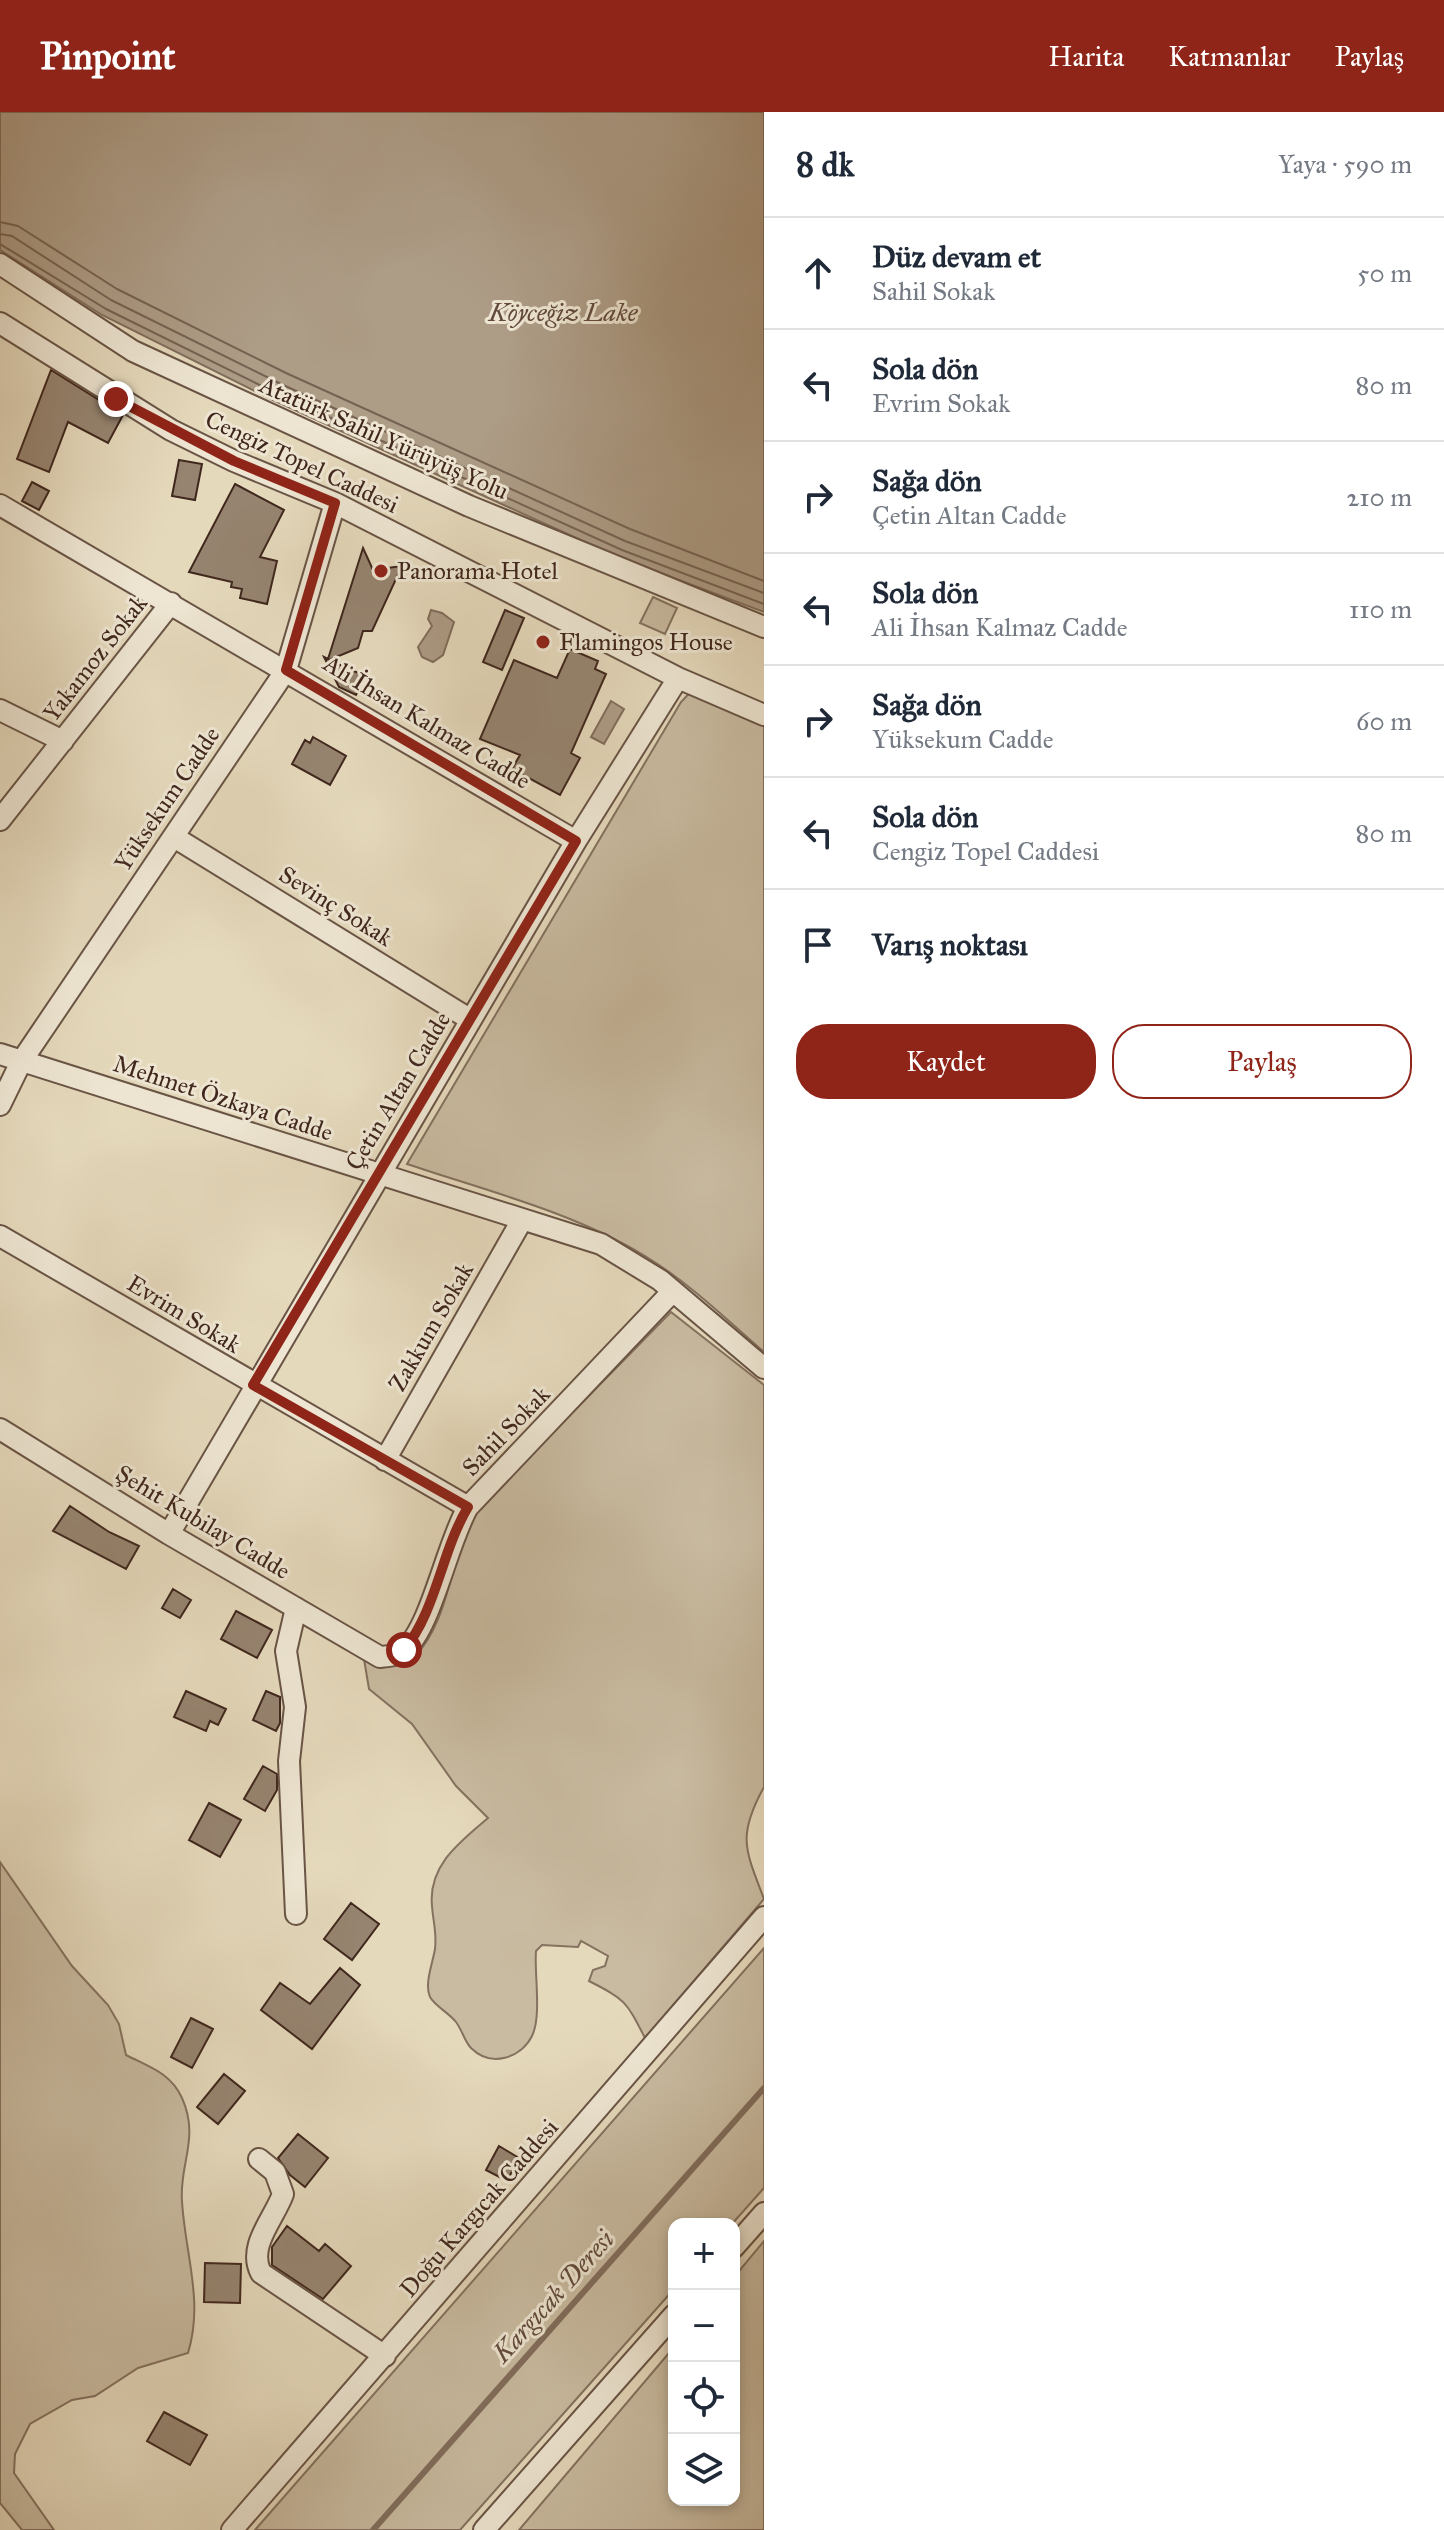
<!DOCTYPE html>
<html lang="tr">
<head>
<meta charset="utf-8">
<style>
	body { margin:0; font-family:"IM FELL Great Primer",serif; background:#f6f6f7; color:#1f2937 }
	.controls { position:absolute; right:24px; bottom:24px; display:grid; overflow:hidden; border-radius:16px; box-shadow:0 4px 12px #0003 }
	.controls button { width:72px; height:72px; display:grid; place-items:center; padding:0; border:0; border-bottom:2px solid #e0e1e3; background:#fff; color:#1f2937; font:40px sans-serif }
	.stop { position:absolute; width:24px; height:24px; margin:-18px; border:6px solid #8f2418; border-radius:50%; background:#fff }
	.stop.end { background:#8f2418; border-color:#fff; box-shadow:0 2px 8px #0008 }
	.list { margin:0; padding:0; list-style:none }
	h2 { display:flex; justify-content:space-between; align-items:center; height:104px; margin:0; padding:0 32px; font-size:34px }
	h2 small { font-size:26px; font-weight:400; color:#747a83 }
	.list li { display:grid; grid-template-columns:52px 1fr auto; gap:24px; align-items:center; box-sizing:border-box; height:112px; padding:0 32px; border-top:2px solid #e0e1e3 }
	.list b { display:block; font-size:30px; white-space:nowrap }
	.list p { margin:0; font-size:26px; white-space:nowrap; color:#747a83 }
	.list em { font-size:26px; font-style:normal; color:#747a83 }
	.actions { display:flex; gap:16px; padding:24px 32px }
	.actions a { flex:1; padding:18px 0; border:2px solid #8f2418; border-radius:32px; text-align:center; font-size:28px; color:#8f2418 }
	.actions .main { background:#8f2418; color:#fff }
	.icon { flex:none; width:44px; height:44px; fill:none; stroke:currentColor; stroke-width:2; stroke-linecap:round; stroke-linejoin:round }
	.map { position:relative; flex:none; width:764px; height:2418px; overflow:hidden }
	header { display:flex; align-items:center; gap:48px; box-sizing:border-box; height:112px; padding:0 40px; background:#8f2418; color:#fff }
	header strong { font-size:38px }
	nav { display:flex; gap:44px; margin-inline-start:auto; font-size:28px }
	main { display:flex }
	aside { flex:1; background:#fff }
	.map>svg:first-child { display:block }
</style>
</head>
<body>
<header>
<strong>Pinpoint</strong>
<nav><a>Harita</a><a>Katmanlar</a><a>Paylaş</a></nav>
</header>
<main>
<div class="map">
<svg width="764" height="2418" viewBox="0 0 764 2418">
	<rect width="100%" height="100%" fill="#e5d9bc"/>
	<filter id="stains"><feTurbulence type="fractalNoise" baseFrequency=".0025" numOctaves="4"/><feColorMatrix values="0 0 0 0 .2 0 0 0 0 .09 0 0 0 0 .02 0 0 0 .5 -.17"/></filter>
	<radialGradient id="worn" r=".72"><stop offset=".6" stop-color="#630" stop-opacity="0"/><stop offset="1" stop-color="#630" stop-opacity=".3"/></radialGradient>
	<path fill="#c9bba1" stroke="#84715f" stroke-width="2" d="M653,485L677,496L665,522L640,511Z
		M695,575L764,594V1240C726,1207 688,1170 645,1144C573,1100 487,1079 407,1052L681,590Z
		M671,1200L764,1273V1675C737,1724 745,1737 764,1787L645,1926C626,1889 626,1888 589,1869L593,1858L605,1854L608,1844L581,1829L578,1835L542,1833L536,1839C534,1860 542,1904 532,1924C521,1946 491,1956 471,1936C465,1930 462,1918 456,1910C449,1901 435,1894 430,1885C424,1872 433,1850 435,1837C437,1821 433,1809 432,1794C428,1753 460,1730 488,1706L456,1674L412,1612L369,1577L364,1547C381,1554 402,1558 416,1543C450,1508 451,1440 476,1399Z
		M0,1750L72,1854L108,1893L119,1912L126,1943C149,1955 171,1961 182,1986C200,2026 179,2052 182,2089C185,2142 204,2189 188,2241L138,2256L95,2284L72,2288L30,2312L15,2342L14,2361L54,2418H22L0,2391Z
		M764,1836V2076L732,2112H674V2177L460,2418H255Z
		M764,2129V2418H519L674,2235V2388H734V2165Z"/>
	<path fill="#ad9c86" stroke="#816d5c" stroke-width="2" d="M0,0H764V500L618,445L273,288L102,203L0,138Z
		M431,498L442,501L454,510L443,543L433,550L422,545L418,535L432,514L428,507Z
		M611,589L624,597L604,632L591,625Z"/>
	<g fill="none" stroke-linecap="round" stroke-linejoin="round">
		<path stroke="#766252" stroke-width="2" d="M0,110L18,114L117,177L286,261L630,417L764,469
			M0,122L12,124L111,188L281,272L625,429L764,481
			M0,132L106,197L276,281L622,438L764,492"/>
		<path stroke="#816d5c" stroke-width="6" d="M373,2418L764,1976"/>
	</g>
	<path fill="#968470" stroke="#40271d" stroke-width="2" d="M51,258L123,303L108,331L68,310L49,360L17,347Z
		M179,348L202,352L195,388L172,384Z
		M32,370L49,379L39,398L22,389Z
		M235,372L284,398L260,445L277,449L267,492L240,486L242,477L231,475L232,470L189,460Z
		M363,436L373,458L402,454L372,519H363L358,536L329,548L365,564L356,583L339,575L324,545L328,547Z
		M505,498L524,506L502,558L483,550Z
		M570,537L598,549L595,557L606,562L571,641L580,646L560,683L512,657L520,643L480,627L514,548L557,566Z
		M313,625L346,644L330,673L292,652L305,628L310,631Z
		M70,1394L109,1420L139,1434L126,1457L53,1419Z
		M173,1477L191,1488L180,1506L162,1496Z
		M236,1499L272,1518L257,1546L221,1527Z
		M186,1579L226,1597L218,1613L210,1609L206,1619L174,1605Z
		M266,1579L280,1585V1611L276,1619L253,1608Z
		M263,1654L277,1662V1678L265,1699L244,1687Z
		M209,1691L241,1708L220,1745L189,1728Z
		M351,1791L379,1812L352,1848L324,1827Z
		M340,1856L360,1873L312,1937L261,1898L280,1871L310,1892Z
		M191,1906L213,1917L192,1956L171,1945Z
		M224,1962L245,1979L218,2012L197,1995Z
		M298,2022L328,2046L305,2075L290,2063L278,2046Z
		M499,2034L519,2046L507,2069L486,2058Z
		M287,2114L319,2139L325,2132L351,2154L323,2187L272,2153V2135Z
		M205,2151L241,2152L240,2191L204,2190Z
		M164,2300L207,2323L190,2353L147,2329Z"/>
	<g fill="none" stroke-linecap="round" stroke-linejoin="round">
		<defs>
			<path id="minor" d="M0,152L133,239L469,394L764,515
				M0,211L171,318L234,349L335,391L678,566L764,603
				M0,393L576,729
				M0,598L63,629
				M0,708L171,491
				M174,725L471,908
				M0,942L601,1132L660,1168L764,1256
				M0,993L21,950L286,558L335,391
				M0,1124L468,1395
				M0,1317L169,1422L380,1545C389,1544 397,1544 404,1538C431,1516 447,1431 468,1395L673,1179
				M385,1348L522,1108
				M169,1422L576,729L678,566
				M296,1802L289,1649L295,1595L286,1539L296,1496
				M259,2047L275,2060L283,2082C274,2107 247,2134 261,2161L385,2244
				M734,2135L764,2101
				M232,2418L764,1805
				M484,2418L674,2203"/>
		</defs>
		<use href="#minor" stroke="#695445" stroke-width="24"/>
		<use href="#minor" stroke="#eee6d3" stroke-width="20"/>
	</g>
	<g fill="none" stroke-linecap="round" stroke-linejoin="round">
		<path stroke="#8f2418" stroke-width="10" d="M116,287L234,349L335,391L286,558L576,729L253,1273L468,1395C441,1440 437,1497 404,1538"/>
	</g>
	<g fill="#8f2418" stroke="#eee6d3" stroke-width="3">
		<circle cx="381" cy="459" r="8"/>
		<circle cx="543" cy="530" r="8"/>
	</g>
	<g text-anchor="middle" dominant-baseline="central" stroke-width="6" stroke-linejoin="round" paint-order="stroke">
		<g font-size="24" fill="#40271d" stroke="#eee6d3">
			<text transform="translate(384 326) rotate(24)">Atatürk Sahil Yürüyüş Yolu</text>
			<text transform="translate(302 350) rotate(25)">Cengiz Topel Caddesi</text>
			<text transform="translate(95 546) rotate(-52)">Yakamoz Sokak</text>
			<text transform="translate(427 610) rotate(31)">Ali İhsan Kalmaz Cadde</text>
			<text transform="translate(167 687) rotate(-56)">Yüksekum Cadde</text>
			<text transform="translate(336 794) rotate(32)">Sevinç Sokak</text>
			<text transform="translate(398 979) rotate(-59)">Çetin Altan Cadde</text>
			<text transform="translate(223 986) rotate(18)">Mehmet Özkaya Cadde</text>
			<text transform="translate(184 1202) rotate(31)">Evrim Sokak</text>
			<text transform="translate(431 1215) rotate(-60)">Zakkum Sokak</text>
			<text transform="translate(506 1319) rotate(-46)">Sahil Sokak</text>
			<text transform="translate(203 1410) rotate(31)">Şehit Kubilay Cadde</text>
			<text transform="translate(479 2096) rotate(-49)">Doğu Kargıcak Caddesi</text>
		</g>
		<g font-size="24" fill="#40271d" stroke="#eee6d3" text-anchor="start">
			<text x="397" y="459">Panorama Hotel</text>
			<text x="559" y="530">Flamingos House</text>
		</g>
		<g font-size="26" font-style="italic" fill="#614a3c" stroke="#eee6d3">
			<text x="563" y="200">Köyceğiz Lake</text>
			<text transform="translate(553 2184) rotate(-48)">Kargıcak Deresi</text>
		</g>
	</g>
	<rect width="100%" height="100%" filter="url(#stains)"/>
	<rect width="100%" height="100%" fill="url(#worn)"/>
</svg>
<div class="controls">
<button>+</button>
<button>−</button>
<button><svg class="icon" aria-label="locate" viewBox="0 0 24 24"><circle cx="12" cy="12" r="6"/><path d="M12 2v4M12 18v4M2 12h4M18 12h4"/></svg></button>
<button><svg class="icon" aria-label="layers" viewBox="0 0 24 24"><path d="M12 4l9 5-9 5-9-5zM3 14l9 5 9-5"/></svg></button>
</div>
<div class="stop" style="left:404px;top:1538px"></div>
<div class="stop end" style="left:116px;top:287px"></div>
</div>
<aside>
<h2>8 dk<small>Yaya · 590 m</small></h2>
<ul class="list">
<li><svg class="icon" aria-label="ahead" viewBox="0 0 24 24"><path d="M12 20V5M6 11l6-6 6 6"/></svg><div><b>Düz devam et</b><p>Sahil Sokak</p></div><em>50 m</em></li>
<li><svg class="icon" aria-label="left" viewBox="0 0 24 24"><path d="M17 20v-9H6M10 6l-5 5 5 5"/></svg><div><b>Sola dön</b><p>Evrim Sokak</p></div><em>80 m</em></li>
<li><svg class="icon" aria-label="right" viewBox="0 0 24 24"><path d="M7 20v-9h11M14 6l5 5-5 5"/></svg><div><b>Sağa dön</b><p>Çetin Altan Cadde</p></div><em>210 m</em></li>
<li><svg class="icon" aria-label="left" viewBox="0 0 24 24"><path d="M17 20v-9H6M10 6l-5 5 5 5"/></svg><div><b>Sola dön</b><p>Ali İhsan Kalmaz Cadde</p></div><em>110 m</em></li>
<li><svg class="icon" aria-label="right" viewBox="0 0 24 24"><path d="M7 20v-9h11M14 6l5 5-5 5"/></svg><div><b>Sağa dön</b><p>Yüksekum Cadde</p></div><em>60 m</em></li>
<li><svg class="icon" aria-label="left" viewBox="0 0 24 24"><path d="M17 20v-9H6M10 6l-5 5 5 5"/></svg><div><b>Sola dön</b><p>Cengiz Topel Caddesi</p></div><em>80 m</em></li>
<li><svg class="icon" aria-label="arrive" viewBox="0 0 24 24"><path d="M6 21V4h12l-3 4 3 4H6"/></svg><div><b>Varış noktası</b></div></li>
</ul>
<div class="actions"><a class="main">Kaydet</a><a>Paylaş</a></div>
</aside>
</main>
</body>
</html>
